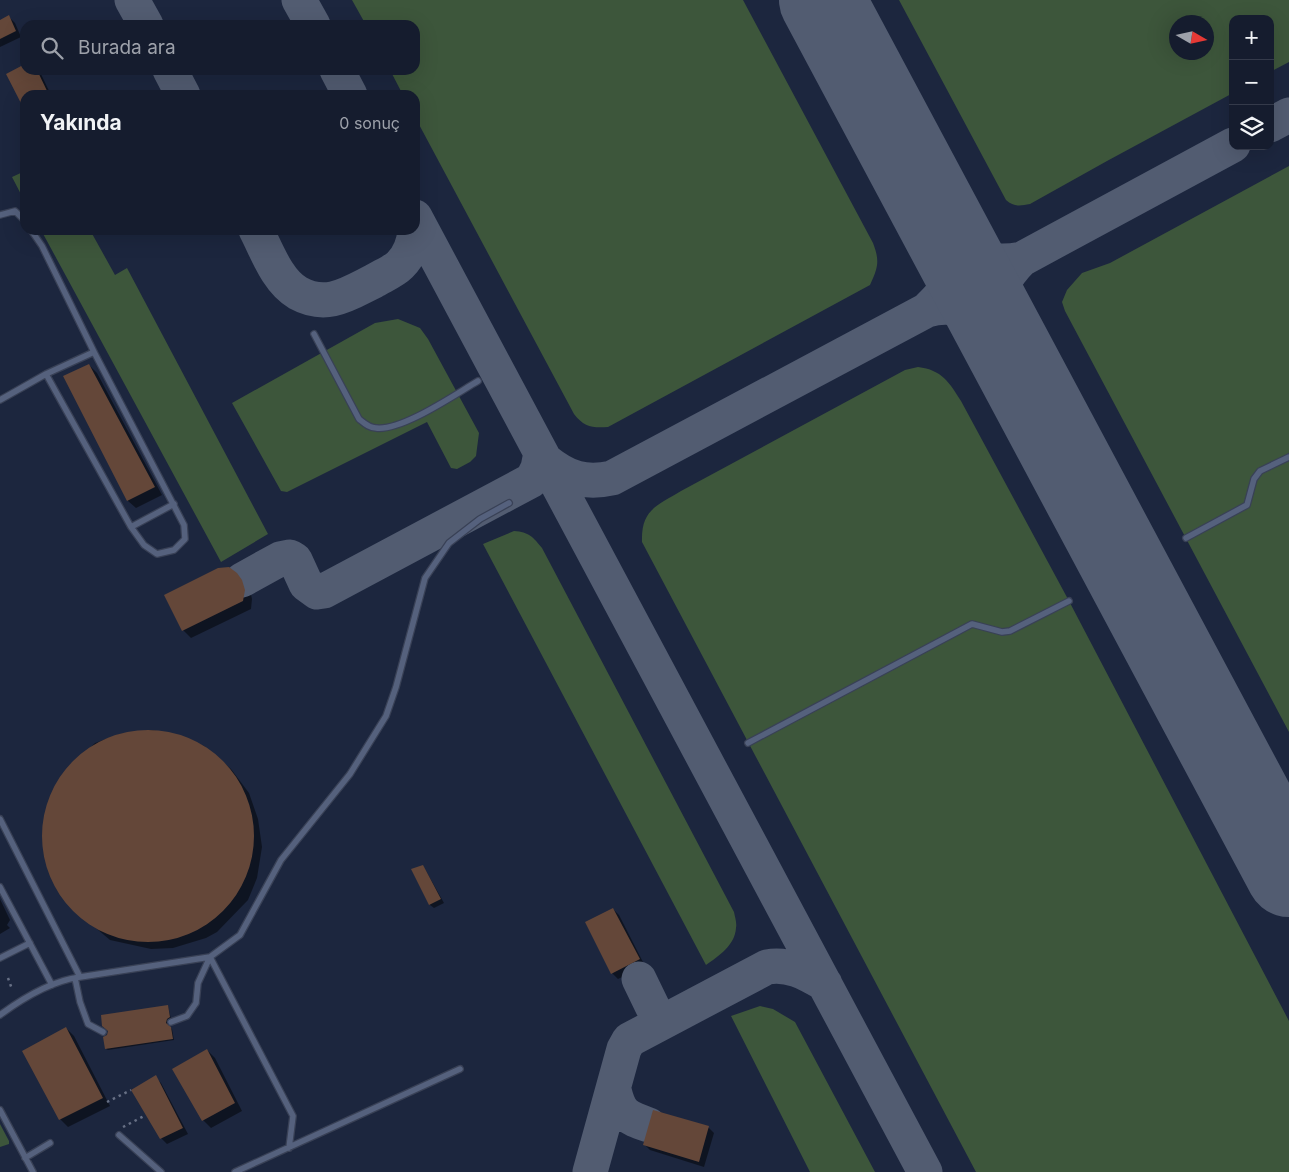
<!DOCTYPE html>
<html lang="tr">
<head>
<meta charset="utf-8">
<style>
	body { margin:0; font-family:Inter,sans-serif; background:#1e2536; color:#f1f3f6 }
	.controls { position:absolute; right:15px; top:15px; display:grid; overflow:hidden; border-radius:10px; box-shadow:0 5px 20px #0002 }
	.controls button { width:45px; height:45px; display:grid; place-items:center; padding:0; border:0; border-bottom:1px solid #343a4a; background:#151c2e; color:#f1f3f6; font:25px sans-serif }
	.compass { position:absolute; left:1169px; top:15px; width:45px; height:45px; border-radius:50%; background:#151c2e; box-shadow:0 5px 20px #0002; rotate:99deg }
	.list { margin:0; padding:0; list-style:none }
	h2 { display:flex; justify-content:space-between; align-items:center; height:65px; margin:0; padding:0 20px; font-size:21px }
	h2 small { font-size:16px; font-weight:400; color:#9da1aa }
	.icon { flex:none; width:28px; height:28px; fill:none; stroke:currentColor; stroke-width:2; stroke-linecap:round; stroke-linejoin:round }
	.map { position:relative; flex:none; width:1289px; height:1172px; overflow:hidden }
	.search { position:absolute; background:#151c2e; box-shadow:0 5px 20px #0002; left:20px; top:20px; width:400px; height:55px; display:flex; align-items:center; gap:12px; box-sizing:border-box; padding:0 18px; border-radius:15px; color:#9da1aa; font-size:19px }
	.panel { position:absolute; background:#151c2e; box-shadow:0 5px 20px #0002; left:20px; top:90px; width:400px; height:145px; border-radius:15px }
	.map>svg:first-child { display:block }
</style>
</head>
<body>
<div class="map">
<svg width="1289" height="1172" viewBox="0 0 1289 1172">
	<rect width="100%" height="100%" fill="#1c263e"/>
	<path fill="#3d563b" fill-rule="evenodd" d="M352,0H743L873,243C880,261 878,268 870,285L608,427C592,428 584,427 574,414L415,117V95H403L390,70H415V25H366Z
		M899,0H1289V62L1270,72V19H1233V93L1107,161L1030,204C1020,206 1014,207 1006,200ZM1176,22H1206V52H1176Z
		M1289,166V732L1065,311L1062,302L1067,290L1082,273L1110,263Z
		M25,171V202L12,177Z
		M41,230H90L115,275L127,268L268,534L221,562Z
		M398,319L420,328L428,339L479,433L476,456L470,462L457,469L451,468L427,422L287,492L281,491L232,403L375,323Z
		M918,367C942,370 949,382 961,401L1069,601L1289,1021V1172H976L642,542C641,510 656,506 681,491L905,370Z
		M514,531C529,532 533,537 542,548L734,912C735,917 737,923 736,928C735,945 719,956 706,965L483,544Z
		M760,1006L773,1009L795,1022L875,1172H810L731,1016Z
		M0,1124L9,1141V1144L0,1147Z"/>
	<path fill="#0007" d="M9,17L15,23L21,37L0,47V21Z
		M25,65V70H39L51,95H25V108L7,74Z
		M89,365L97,373L162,495L136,508L128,501L65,377Z
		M236,574L250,590L252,599L251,609L191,638L183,630Z
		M152,730L180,736L204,746L231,769L249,793L258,819L262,847L257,878L248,900L217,932L206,938L173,948L151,949L110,940L84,918L57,890L48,869L44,848L50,797L61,777L95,743L120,734Z
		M423,867L426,871L444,903L434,908L430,905L413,870Z
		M0,899L10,920L7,925L10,928L0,934Z
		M613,909L619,915L645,966L618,979L612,973L587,923Z
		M168,1006L171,1019L168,1021L167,1025L172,1029L174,1040L108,1050L106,1049Z
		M66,1028L74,1036L110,1106L68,1127L60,1119Z
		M207,1050L215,1058L242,1111L211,1128L203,1120Z
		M155,1077L161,1083L188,1134L167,1144L161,1138Z
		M709,1128L714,1133L704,1167L650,1150L644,1144Z"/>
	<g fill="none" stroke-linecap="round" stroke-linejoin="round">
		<path stroke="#525c71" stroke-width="35" d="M132,0L146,25
			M299,0L313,25
			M170,70L183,95
			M337,70L350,95
			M1270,125L1289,115
			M415,217L925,1172
			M256,230C267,251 277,281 298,293C327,309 348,294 374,281C382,276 393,272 400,265C409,256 414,243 415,230
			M951,242C976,258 992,265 1022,259
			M927,310C932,304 939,299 943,292C952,279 951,258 951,242
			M546,461C567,478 585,484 612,478L927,310C952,302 973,312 995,323C998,293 1000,281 1022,259L1233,145
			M242,580L280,559L290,557L295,560L306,584L317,592L324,591L532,480L538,468L541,453
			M639,979L654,1010
			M614,1090C620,1115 626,1117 649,1125
			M590,1172L624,1049L629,1040L767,967C789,963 806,973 825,984"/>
		<path stroke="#525c71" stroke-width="86" d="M822,0L1289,874"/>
	</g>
	<path fill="#644739" d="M9,15L16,31L0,39V20Z
		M25,64V70H37L49,95H25V111L6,74Z
		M89,364L155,487L127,501L63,376Z
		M229,567L237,573L242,580L245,590L243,601L182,631L164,595L218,568Z
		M42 836a106 106 0 1 1 212 0a106 106 0 1 1-212 0Z
		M423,865L441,899L429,905L411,869Z
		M613,908L640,959L611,974L585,922Z
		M168,1005L170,1017L167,1019L166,1023L171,1027L173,1039L105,1049L103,1037L107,1035L108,1031L102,1026L101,1015Z
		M66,1027L103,1098L59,1120L22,1051Z
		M207,1049L235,1103L202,1121L172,1069Z
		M156,1075L183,1128L160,1139L131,1090Z
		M653,1110L709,1126L699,1162L643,1145Z"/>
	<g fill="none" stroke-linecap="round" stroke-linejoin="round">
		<defs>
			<path id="lane" d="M0,215L15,211L25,221
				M31,230L42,246L94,352L184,525L185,539L174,550L157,554L144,545L131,527L46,374
				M314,334L359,419C364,423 369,428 376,428C402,431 454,395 478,381
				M0,400L46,374L94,352
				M131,527L174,504
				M1186,538L1247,505L1254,479L1260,471L1289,457
				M748,743L972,624L1002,632L1010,631L1069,601
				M0,819L80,977L210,957L293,1116L289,1148
				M0,887L52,985
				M0,958L30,943
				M75,978L80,1002L88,1024L103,1032
				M0,1015C23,998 51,981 80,977
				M171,1022L187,1016L196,1003L198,983L210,957L240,935L281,860L350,774L386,716L396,687L425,578L449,543L480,519L509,503
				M0,1110L33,1172
				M119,1135L161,1172
				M25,1158L50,1143
				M235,1172L460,1069"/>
		</defs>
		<use href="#lane" stroke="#394156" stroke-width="8"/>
		<path stroke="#677085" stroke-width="2.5" stroke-dasharray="2.5 4" stroke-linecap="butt" d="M8,978L12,989
			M107,1102L131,1090
			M123,1127L146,1115"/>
		<use href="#lane" stroke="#55617d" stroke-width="5.5"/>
	</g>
</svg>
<div class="controls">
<button>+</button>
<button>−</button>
<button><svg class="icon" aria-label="layers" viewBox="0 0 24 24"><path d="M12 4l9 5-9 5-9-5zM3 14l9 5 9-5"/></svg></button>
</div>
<svg class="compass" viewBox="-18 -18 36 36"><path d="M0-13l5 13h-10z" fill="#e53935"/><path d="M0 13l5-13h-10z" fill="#9da1aa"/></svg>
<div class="search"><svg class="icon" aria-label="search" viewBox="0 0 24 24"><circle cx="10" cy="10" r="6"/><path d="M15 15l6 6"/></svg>Burada ara</div>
<section class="panel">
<h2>Yakında<small>0 sonuç</small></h2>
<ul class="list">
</ul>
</section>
</div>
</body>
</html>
